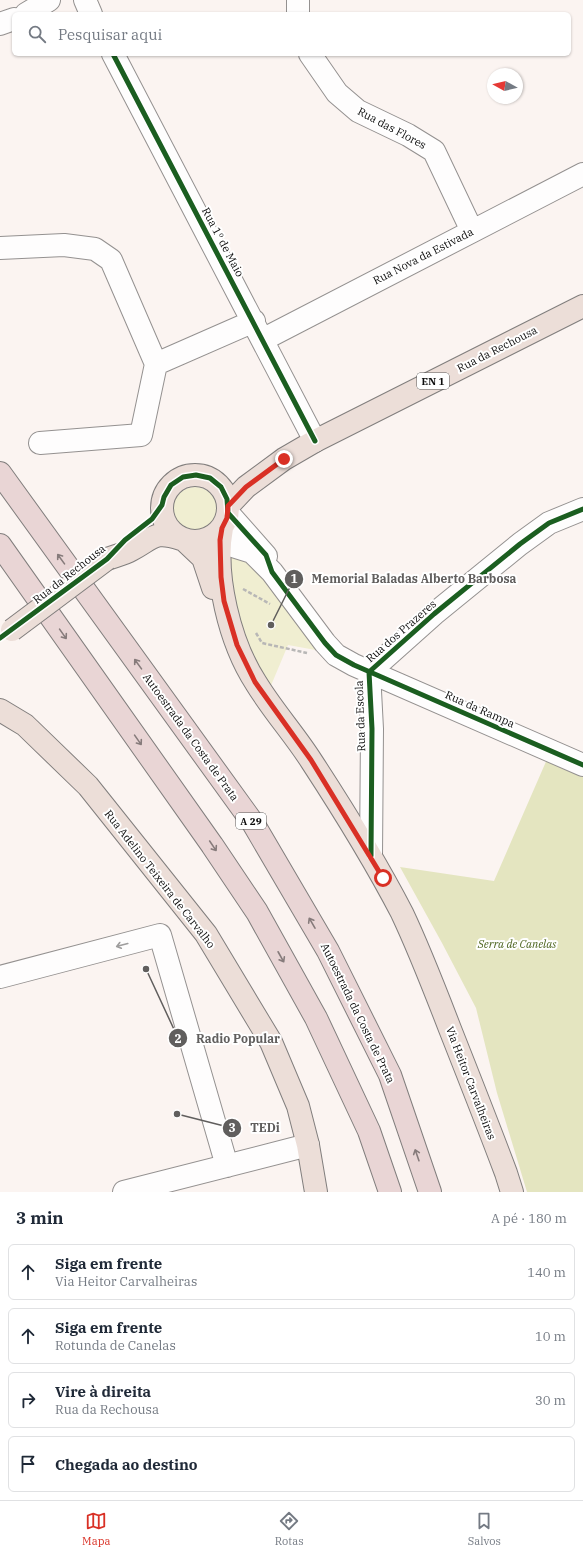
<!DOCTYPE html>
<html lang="pt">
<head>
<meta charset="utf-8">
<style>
	body { margin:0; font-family:"IBM Plex Serif",serif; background:#f6f6f7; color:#1f2937 }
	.compass { position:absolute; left:487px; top:68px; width:36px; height:36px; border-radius:50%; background:#fff; box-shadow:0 1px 3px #0004; rotate:278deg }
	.stop { position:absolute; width:12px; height:12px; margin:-9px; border:3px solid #d93025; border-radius:50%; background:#fff }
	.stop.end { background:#d93025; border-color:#fff; box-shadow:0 1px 4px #0008 }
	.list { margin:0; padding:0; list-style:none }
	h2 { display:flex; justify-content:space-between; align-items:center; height:52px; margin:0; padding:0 16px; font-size:17px }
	h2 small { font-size:13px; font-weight:400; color:#747a83 }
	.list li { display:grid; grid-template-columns:26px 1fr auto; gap:12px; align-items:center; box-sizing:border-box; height:56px; margin:0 8px 8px; padding:0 8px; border:1px solid #e0e1e3; border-radius:6px }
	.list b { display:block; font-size:15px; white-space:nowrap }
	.list p { margin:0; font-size:13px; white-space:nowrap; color:#747a83 }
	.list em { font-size:13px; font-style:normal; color:#747a83 }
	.icon { flex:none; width:22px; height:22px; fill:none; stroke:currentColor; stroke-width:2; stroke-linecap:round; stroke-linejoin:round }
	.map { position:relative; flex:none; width:583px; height:1192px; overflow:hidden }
	.search { position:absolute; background:#fff; box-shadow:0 1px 3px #0004; left:12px; right:12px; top:12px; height:44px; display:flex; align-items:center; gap:10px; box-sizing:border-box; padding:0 14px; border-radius:6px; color:#747a83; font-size:15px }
	.sheet { height:308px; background:#fff }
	nav { display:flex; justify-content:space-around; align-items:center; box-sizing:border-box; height:56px; border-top:1px solid #e0e1e3; background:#fff; font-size:11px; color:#747a83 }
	nav a { display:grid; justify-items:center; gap:2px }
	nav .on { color:#d93025 }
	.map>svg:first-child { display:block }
</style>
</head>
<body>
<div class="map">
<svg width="583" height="1192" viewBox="0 0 583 1192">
	<rect width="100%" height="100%" fill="#fbf4f1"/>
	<path fill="#f0eed1" d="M173 509a22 22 0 1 1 44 0a22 22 0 1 1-44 0Z
		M230,555L251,556L321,651L288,645L267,695L242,643L227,558Z"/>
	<path fill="#e4e5c0" d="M548,757L583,773V1192H527L497,1093L476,1008L442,943L400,867L494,881Z"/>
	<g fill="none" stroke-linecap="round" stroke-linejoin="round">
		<defs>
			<path id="minor" d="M85,0L91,14
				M298,0V14
				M26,14L49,0
				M0,24L14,19
				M113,54L315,441
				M310,54L337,93L358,111L408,135L434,151L472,231
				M0,248L64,245L95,249L111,260L156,364
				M264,339L583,174
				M156,364L254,321
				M40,443L141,435L156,364
				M228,513L266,556
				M201,541L220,542L252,552L272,572L325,643L336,655L354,665L583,765
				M369,672L434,614L520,544L549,523L583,509
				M369,672L372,729L371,856
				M0,977L160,935L227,1166
				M124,1192L308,1145"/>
			<path id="major" d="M162 508a33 33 0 1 1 66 0a33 33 0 1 1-66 0Z
				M228,506L246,487L284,459L315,441L583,306
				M222,528C213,575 230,643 256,683C273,711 295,735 312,762C344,811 375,861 402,913C420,951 435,990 450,1029C469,1077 488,1125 506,1173L512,1192
				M184,540L203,558L213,588
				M107,559C115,556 124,554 131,550C154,538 153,530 181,539
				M0,710L25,725L88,786L206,934L271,1042L298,1106L308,1145L316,1192"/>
			<path id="highway" d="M0,473L253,823L328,951L390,1075L430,1192
				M0,545L212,845L257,912L316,1018L369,1131L390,1192"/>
		</defs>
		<use href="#minor" stroke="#949190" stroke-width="24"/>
		<use href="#major" stroke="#817e7d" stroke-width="24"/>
		<use href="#highway" stroke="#817e7d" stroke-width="24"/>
		<path stroke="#b8b7b6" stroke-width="2.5" stroke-dasharray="4 2" stroke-linecap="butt" d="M243,589L270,604
			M256,633L262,643L307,653"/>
		<use href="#minor" stroke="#fefdfd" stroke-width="22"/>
		<use href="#major" stroke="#ecded8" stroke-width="22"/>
		<use href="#highway" stroke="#e9d5d5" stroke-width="22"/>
		<defs>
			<path id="major-bridge" d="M12,630L107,559"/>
		</defs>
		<use href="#major-bridge" stroke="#817e7d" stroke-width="24" stroke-linecap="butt"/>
		<use href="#major-bridge" stroke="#ecded8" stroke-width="22"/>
		<defs>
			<path id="cycleway" d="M113,54L315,441
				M0,638L107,559L125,540L152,519L162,505L164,497L171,485L183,477L196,475L210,478L221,487L227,499L228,513L266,555L272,572L325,643L336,655L354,665L583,765
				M369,672L434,614L520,544L549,523L583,509
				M369,672L372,729L371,856"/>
		</defs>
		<use href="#cycleway" stroke="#fff" stroke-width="8"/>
		<use href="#cycleway" stroke="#1b5e20" stroke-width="5"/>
	</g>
	<defs><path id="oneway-shaft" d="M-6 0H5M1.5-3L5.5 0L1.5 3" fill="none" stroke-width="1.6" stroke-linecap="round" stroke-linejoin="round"/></defs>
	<g stroke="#867b7b">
		<use href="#oneway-shaft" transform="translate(61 559) rotate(-126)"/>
		<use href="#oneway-shaft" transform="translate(63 634) rotate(55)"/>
		<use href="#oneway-shaft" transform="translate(138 664) rotate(-126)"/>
		<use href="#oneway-shaft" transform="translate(138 740) rotate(55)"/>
		<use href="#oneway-shaft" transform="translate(213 846) rotate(56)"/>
		<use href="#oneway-shaft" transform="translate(312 923) rotate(-120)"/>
		<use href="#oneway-shaft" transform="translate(281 957) rotate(61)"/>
		<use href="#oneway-shaft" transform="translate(417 1155) rotate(-109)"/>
	</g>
	<use stroke="#9e9d9d" href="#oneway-shaft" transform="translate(122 945) rotate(165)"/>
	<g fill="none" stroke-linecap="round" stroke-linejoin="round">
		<path stroke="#d93025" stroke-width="5" d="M284,459L246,487L228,506L227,518L222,528L220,540L221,577L224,601L237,645L255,682L311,760L383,878"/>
	</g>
	<g text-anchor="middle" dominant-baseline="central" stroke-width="4" stroke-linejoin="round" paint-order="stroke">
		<g fill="#fff" stroke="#565656" stroke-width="1">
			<rect x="417" y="373" width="32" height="16" rx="3"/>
			<rect x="236" y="813" width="30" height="16" rx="3"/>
		</g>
		<g font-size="10" font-weight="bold" fill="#0d0d0d">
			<text x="433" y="381">EN 1</text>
			<text x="251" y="821">A 29</text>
		</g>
		<g font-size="11" fill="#0d0d0d" stroke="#fff">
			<text transform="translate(392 128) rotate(28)">Rua das Flores</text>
			<text transform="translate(223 242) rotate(62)">Rua 1º de Maio</text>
			<text transform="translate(423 256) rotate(-27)">Rua Nova da Estivada</text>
			<text transform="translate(497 349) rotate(-27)">Rua da Rechousa</text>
			<text transform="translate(69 574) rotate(-38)">Rua da Rechousa</text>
			<text transform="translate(401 631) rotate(-41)">Rua dos Prazeres</text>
			<text transform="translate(480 709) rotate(24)">Rua da Rampa</text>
			<text transform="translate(360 716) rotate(-92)">Rua da Escola</text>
			<text transform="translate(191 737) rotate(54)">Autoestrada da Costa de Prata</text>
			<text transform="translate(160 879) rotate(52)">Rua Adelino Teixeira de Carvalho</text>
			<text transform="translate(358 1013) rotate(64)">Autoestrada da Costa de Prata</text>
			<text transform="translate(471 1083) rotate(69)">Via Heitor Carvalheiras</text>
		</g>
		<g font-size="11" font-style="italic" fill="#4c641e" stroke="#fff">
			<text x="517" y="944">Serra de Canelas</text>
		</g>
	</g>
	<path fill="none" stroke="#605e5d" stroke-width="1.5" d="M271 625L294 579M146 969L178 1038M177 1114L232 1128"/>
	<g fill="#605e5d" stroke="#fff" stroke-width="1.5">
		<circle cx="271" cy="625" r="4"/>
		<circle cx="146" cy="969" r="4"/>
		<circle cx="177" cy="1114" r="4"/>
		<circle cx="294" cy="579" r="10"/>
		<circle cx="178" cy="1038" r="10"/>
		<circle cx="232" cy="1128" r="10"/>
	</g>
	<g font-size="12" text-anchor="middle" font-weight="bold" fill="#fff">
		<text x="294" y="583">1</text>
		<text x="178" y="1043">2</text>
		<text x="232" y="1132">3</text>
	</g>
	<g font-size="12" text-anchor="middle" font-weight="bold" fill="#605e5d" stroke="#fff" stroke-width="4" stroke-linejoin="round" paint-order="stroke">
		<text x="414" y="583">Memorial Baladas Alberto Barbosa</text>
		<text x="238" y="1043">Radio Popular</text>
		<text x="265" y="1132">TEDi</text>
	</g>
</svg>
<svg class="compass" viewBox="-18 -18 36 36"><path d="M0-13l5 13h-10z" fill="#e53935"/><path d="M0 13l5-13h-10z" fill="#747a83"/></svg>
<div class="stop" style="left:383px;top:878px"></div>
<div class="stop end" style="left:284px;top:459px"></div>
<div class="search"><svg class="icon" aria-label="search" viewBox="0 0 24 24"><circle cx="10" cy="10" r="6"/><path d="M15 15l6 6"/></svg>Pesquisar aqui</div>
</div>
<section class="sheet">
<h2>3 min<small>A pé · 180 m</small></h2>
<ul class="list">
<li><svg class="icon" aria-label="ahead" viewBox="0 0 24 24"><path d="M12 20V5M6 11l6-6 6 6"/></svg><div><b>Siga em frente</b><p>Via Heitor Carvalheiras</p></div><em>140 m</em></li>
<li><svg class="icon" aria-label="ahead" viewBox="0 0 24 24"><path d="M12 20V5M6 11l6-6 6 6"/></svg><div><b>Siga em frente</b><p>Rotunda de Canelas</p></div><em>10 m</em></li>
<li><svg class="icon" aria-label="right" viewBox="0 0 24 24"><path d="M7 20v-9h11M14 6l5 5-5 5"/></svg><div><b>Vire à direita</b><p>Rua da Rechousa</p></div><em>30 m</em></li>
<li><svg class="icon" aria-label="arrive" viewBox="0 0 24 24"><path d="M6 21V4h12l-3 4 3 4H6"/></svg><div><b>Chegada ao destino</b></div></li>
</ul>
</section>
<nav>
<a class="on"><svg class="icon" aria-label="map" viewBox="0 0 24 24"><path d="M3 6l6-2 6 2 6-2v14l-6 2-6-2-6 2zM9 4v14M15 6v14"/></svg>Mapa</a>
<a><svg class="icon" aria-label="directions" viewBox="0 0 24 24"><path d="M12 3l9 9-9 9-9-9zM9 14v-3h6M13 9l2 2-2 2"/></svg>Rotas</a>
<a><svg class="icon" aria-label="saved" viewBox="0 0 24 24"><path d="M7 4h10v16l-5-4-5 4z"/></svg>Salvos</a>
</nav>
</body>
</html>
